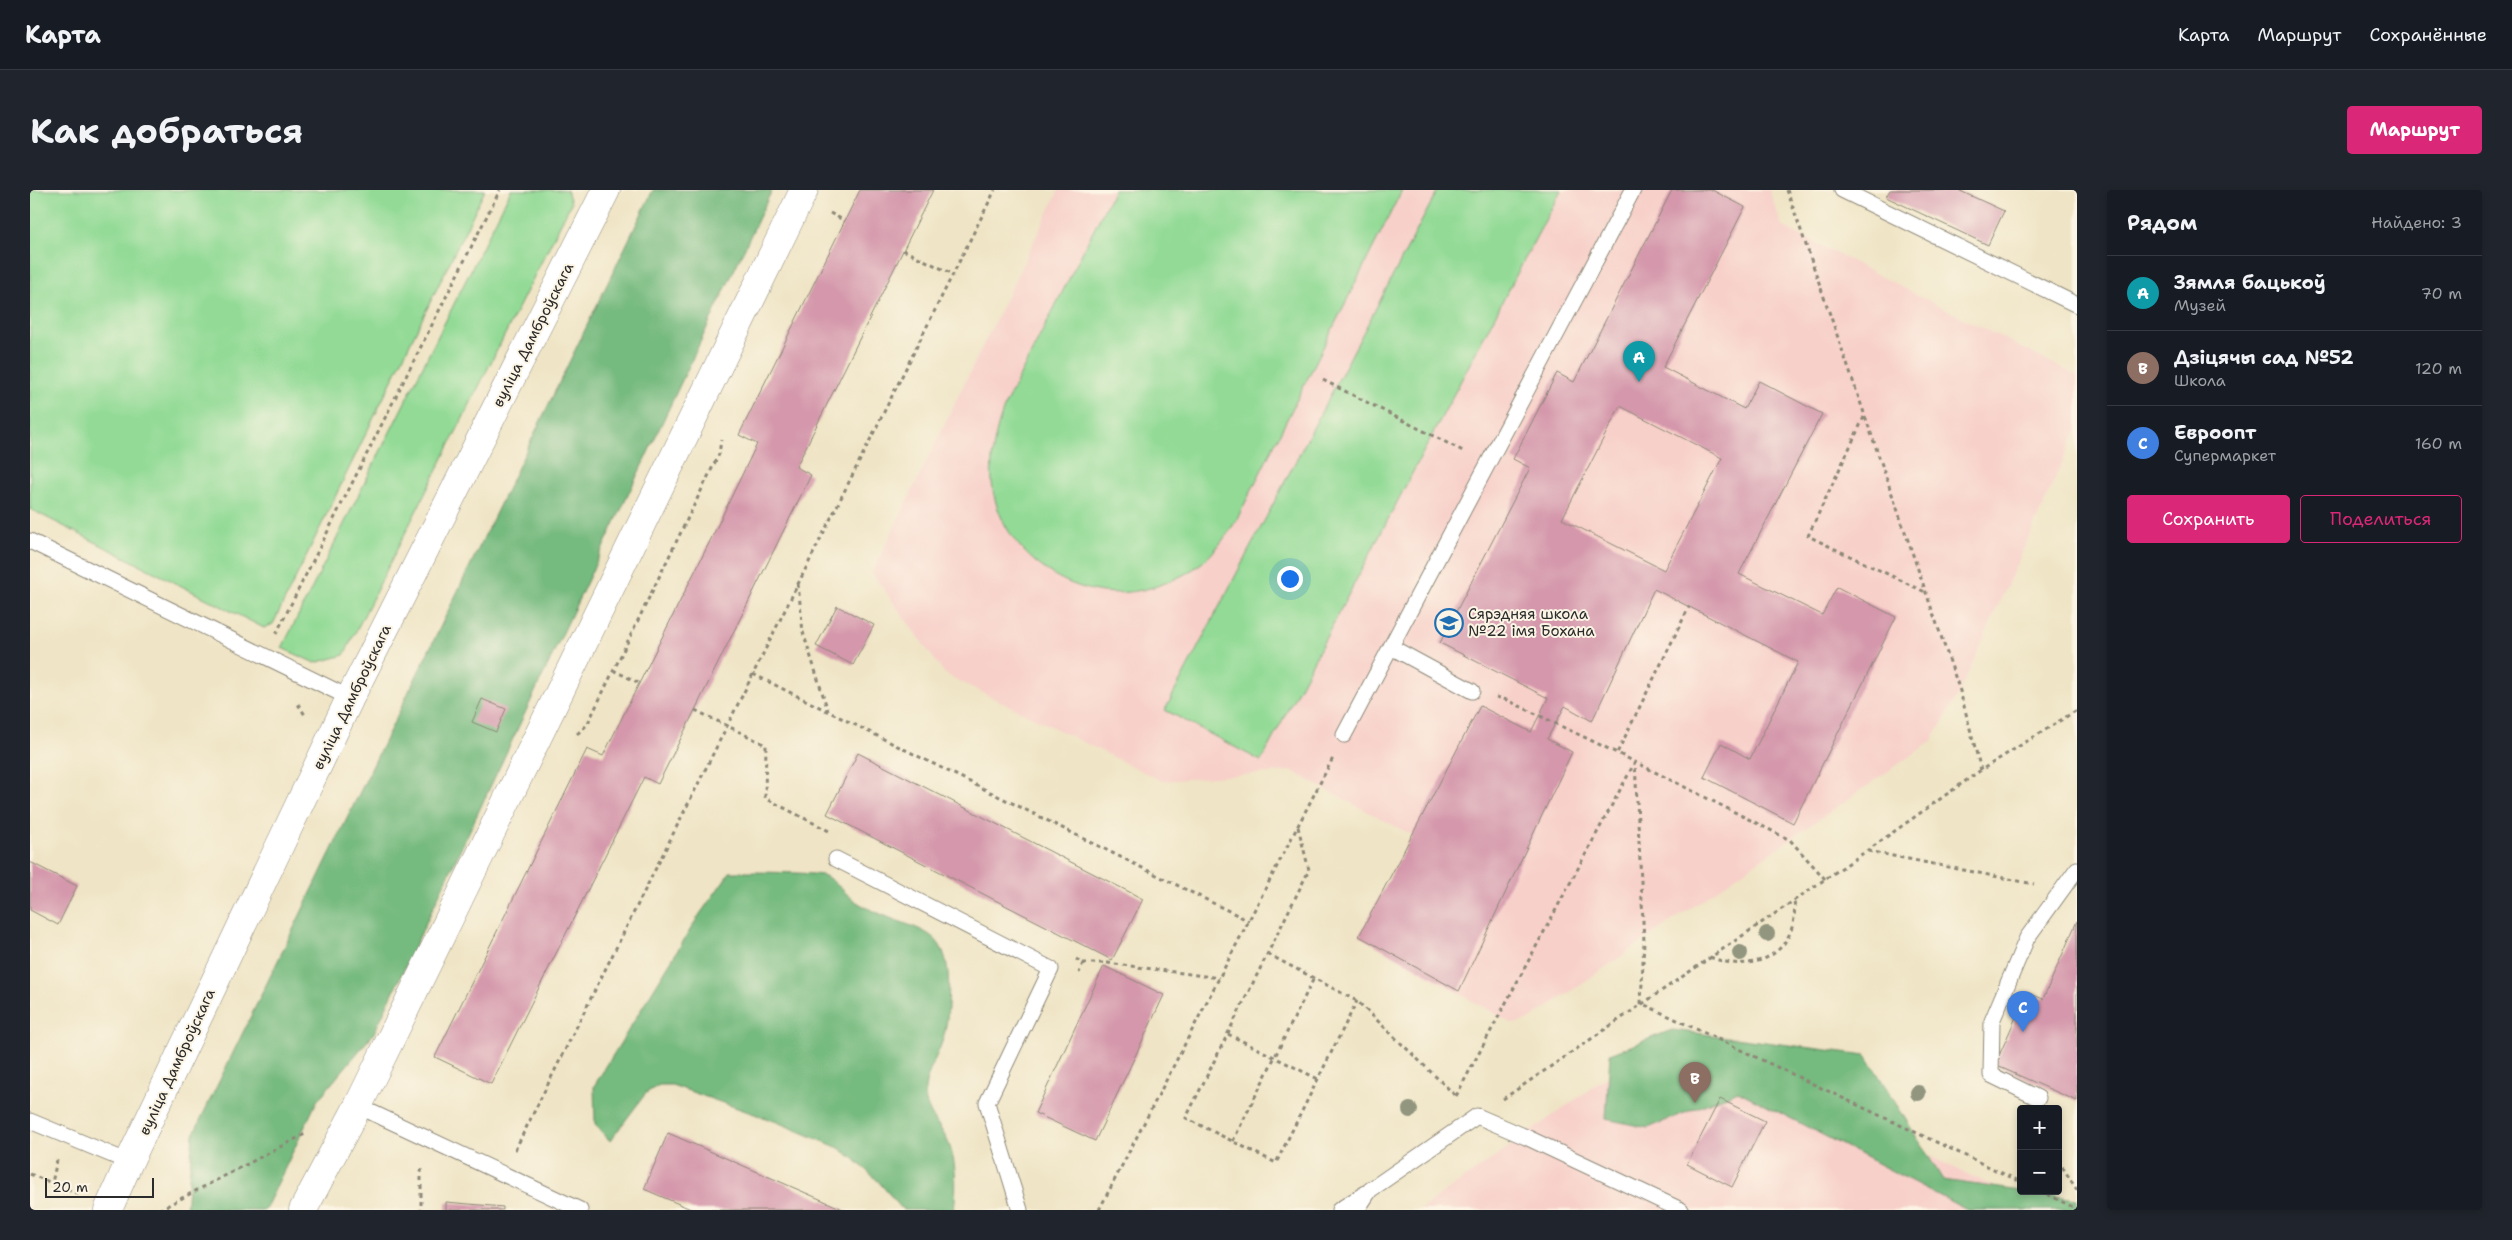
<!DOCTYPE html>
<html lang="ru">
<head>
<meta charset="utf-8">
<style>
	body { margin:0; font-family:"Shantell Sans",sans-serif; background:#20242c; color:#f1f3f6 }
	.controls { position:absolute; right:15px; bottom:15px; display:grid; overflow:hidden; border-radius:5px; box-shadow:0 2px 8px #0003 }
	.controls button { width:45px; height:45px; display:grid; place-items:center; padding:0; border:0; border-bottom:1px solid #363941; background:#171b24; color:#f1f3f6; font:25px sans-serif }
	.scale { position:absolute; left:15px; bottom:12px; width:109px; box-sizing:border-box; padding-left:5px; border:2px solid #2b2b2b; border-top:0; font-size:14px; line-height:18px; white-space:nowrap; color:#2b2b2b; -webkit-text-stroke:4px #fcf5e5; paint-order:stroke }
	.you { position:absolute; left:1259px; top:388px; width:18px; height:18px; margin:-12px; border:4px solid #fff; border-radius:50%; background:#1a73e8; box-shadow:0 0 0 8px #1a73e833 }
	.badge { display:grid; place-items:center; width:32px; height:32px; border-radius:50%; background:#db2777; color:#fff; font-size:16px; font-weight:700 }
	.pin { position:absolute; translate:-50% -41px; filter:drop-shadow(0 1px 2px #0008) }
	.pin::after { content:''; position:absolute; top:26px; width:18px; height:15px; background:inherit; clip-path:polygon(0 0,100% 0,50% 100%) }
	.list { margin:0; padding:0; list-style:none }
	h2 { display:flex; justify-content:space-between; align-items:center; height:65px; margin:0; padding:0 20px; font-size:21px }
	h2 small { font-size:16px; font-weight:400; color:#9ea1a6 }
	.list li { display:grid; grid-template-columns:32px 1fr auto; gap:15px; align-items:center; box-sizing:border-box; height:75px; padding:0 20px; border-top:1px solid #363941 }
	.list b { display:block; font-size:19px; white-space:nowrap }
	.list p { margin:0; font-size:16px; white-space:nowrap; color:#9ea1a6 }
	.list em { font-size:16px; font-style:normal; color:#9ea1a6 }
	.actions { display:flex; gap:10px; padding:15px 20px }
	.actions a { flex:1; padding:11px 0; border:1px solid #db2777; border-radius:5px; text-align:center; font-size:18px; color:#db2777 }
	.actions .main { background:#db2777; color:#fff }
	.map { position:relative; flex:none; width:2047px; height:1020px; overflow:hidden; border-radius:5px }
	header { display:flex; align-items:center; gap:30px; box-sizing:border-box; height:70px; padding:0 25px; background:#171b24; border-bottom:1px solid #363941 }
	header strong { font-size:24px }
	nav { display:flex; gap:28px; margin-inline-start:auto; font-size:18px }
	.intro { display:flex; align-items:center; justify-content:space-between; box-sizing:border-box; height:120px; padding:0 30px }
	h1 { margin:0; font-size:35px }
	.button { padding:12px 22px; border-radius:5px; background:#db2777; color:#fff; font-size:18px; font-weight:700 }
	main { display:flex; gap:30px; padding:0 30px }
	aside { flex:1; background:#171b24; border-radius:5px; box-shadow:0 2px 8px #0003 }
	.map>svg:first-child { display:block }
</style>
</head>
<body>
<header>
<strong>Карта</strong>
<nav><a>Карта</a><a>Маршрут</a><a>Сохранённые</a></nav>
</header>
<div class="intro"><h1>Как добраться</h1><a class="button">Маршрут</a></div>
<main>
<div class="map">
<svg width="2047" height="1020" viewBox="0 0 2047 1020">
	<rect width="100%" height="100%" fill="#fcf5e5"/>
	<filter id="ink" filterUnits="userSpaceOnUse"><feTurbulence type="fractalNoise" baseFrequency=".02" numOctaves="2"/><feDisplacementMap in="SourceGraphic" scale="10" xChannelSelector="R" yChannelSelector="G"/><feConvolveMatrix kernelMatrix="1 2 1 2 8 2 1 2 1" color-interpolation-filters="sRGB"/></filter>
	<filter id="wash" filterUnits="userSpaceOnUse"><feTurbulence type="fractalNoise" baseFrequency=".0096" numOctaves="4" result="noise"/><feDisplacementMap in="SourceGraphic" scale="20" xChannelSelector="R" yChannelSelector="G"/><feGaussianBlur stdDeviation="1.12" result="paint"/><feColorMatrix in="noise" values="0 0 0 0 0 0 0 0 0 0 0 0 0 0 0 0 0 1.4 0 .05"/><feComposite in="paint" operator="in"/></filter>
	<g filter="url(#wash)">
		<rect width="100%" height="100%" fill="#efe4c5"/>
		<path fill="#f7d0c9" d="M1029,0H1739L1752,36L2047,186V239L1930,501L1902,551L1499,830L1483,834L1329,746L1382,645L1261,581L1132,591L915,484L842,383Z
			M1622,855L1714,878L2013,1020H1390Z"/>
		<path fill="#92da95" stroke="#5e8260" d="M0,0H455L243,434L234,438L0,319Z
			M481,0H537L541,13L314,465L285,473L252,458Z
			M1084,0H1372L1206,331C1195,347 1185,363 1169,375C1143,394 1105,406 1073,402C1018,395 968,350 962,293C960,265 965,241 975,215Z
			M1408,0H1531L1231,571L1135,520Z"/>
		<path fill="#75ba7e" stroke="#507254" d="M623,0H742L344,843L287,911L235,1020H156L163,945Z
			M700,682C715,682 786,682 795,686C804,690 819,708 830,714C891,748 924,727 918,818C917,829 916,841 912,852C907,868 893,888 895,906C897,922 907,932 915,946C927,967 927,996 924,1020H873L848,991L823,968L809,958L747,932L642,895H629L616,903L580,951L565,934L564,896L670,724Z
			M1642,840L1836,865L1913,990L2047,1009V1020H1937L1708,901L1618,938L1576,929L1580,864Z"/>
		<g id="blocks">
			<path fill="#d497ab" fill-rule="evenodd" d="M830,0H903L766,277L781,285L665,520L628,594L614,587L461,894L405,867L557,559L573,566L684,343L727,254L709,245Z
				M1642,0H1682L1715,17L1633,177L1714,219L1729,191L1792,224L1709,384L1792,425L1807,397L1866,427L1763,633L1674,587L1691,553L1720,569L1768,472L1624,399L1562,531L1535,516L1517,549L1542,562L1429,801L1329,746L1450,516L1501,542L1518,508L1410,453L1500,278L1483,269L1527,183L1544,192ZM1590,216L1692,268L1634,380L1532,329Z
				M1860,0H1928L1974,21L1958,55L1856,7Z
				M807,416L844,435L823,475L786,456Z
				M452,509L476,519L466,542L442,532Z
				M828,563L1113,709L1082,770L797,624Z
				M0,672L47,696L28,735L0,720Z
				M2047,731V911L1965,875L1997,802L2013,809Z
				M1074,776L1134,805L1065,951L1005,923Z
				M1690,909L1735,931L1702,997L1657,974Z
				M638,943L815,1020H663L614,999Z
				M416,1012L473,1017V1020H416Z"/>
		</g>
	</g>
	<g filter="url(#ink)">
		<use href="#blocks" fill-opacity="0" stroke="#8d8878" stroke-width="1"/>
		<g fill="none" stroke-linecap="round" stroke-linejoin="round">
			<defs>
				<path id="lane" d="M1812,0L2047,115
					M0,351L320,508
					M1361,457L1442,501
					M1314,545L1603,0
					M806,669L1021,779L957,913L990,1020
					M2008,908L1961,885L1962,831L1997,748L2047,679
					M328,916L550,1020
					M0,931L99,972
					M1309,1020L1336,1003
					M1327,1020L1340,1000L1447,926L1496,947L1651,1020"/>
				<path id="street" d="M273,1020L328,916L774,0"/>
				<path id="secondary" d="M78,1020L99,972L320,508L576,0"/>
			</defs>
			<use href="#lane" stroke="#8d8878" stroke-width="17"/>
			<use href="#street" stroke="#8d8878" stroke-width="29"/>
			<use href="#secondary" stroke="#8d8878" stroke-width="29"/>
			<path stroke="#8d8878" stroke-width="3" stroke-dasharray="4 4" stroke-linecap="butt" d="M1757,0L1930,501L1951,580
				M800,23L815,31
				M873,60L923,84
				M1293,190L1435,262
				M1834,227L1778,346L1895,402
				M768,394L773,442L798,521
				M246,444L470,0
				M583,480L609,493
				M723,484L1219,731
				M1466,507L1477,510L1587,563
				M268,514L275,525
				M665,520L736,555L735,608L801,642
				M547,544L557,535L689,264L691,250
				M1268,637L1279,680L1156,928L1246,973L1327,811
				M1838,661L2004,694
				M1795,689L1760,650L1605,572L1614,751L1611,813L1991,992
				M1238,764L1327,811L1427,907
				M1680,767C1725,786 1770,762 1764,710
				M1046,769L1053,773L1049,783
				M1053,773H1078L1189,788
				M1198,844L1288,889
				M1426,906L1605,572L1587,563L1659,417
				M1473,909L1838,660L1951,580L2047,520
				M1203,951L1284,788
				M485,960L965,0
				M27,970L22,993L50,1005
				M2028,970L2047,1000
				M391,979V1020
				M0,984L22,993
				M2010,1001L2047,1019
				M129,1020L275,944
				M1069,1020L1303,568"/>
			<use href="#lane" stroke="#fff" stroke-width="15"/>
			<use href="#street" stroke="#fff" stroke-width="28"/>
			<use href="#secondary" stroke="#fff" stroke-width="28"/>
		</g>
		<g fill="#92967f">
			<circle cx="1737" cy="744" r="8"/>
			<circle cx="1710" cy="763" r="8"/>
			<circle cx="1888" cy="903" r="8"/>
			<circle cx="1380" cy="920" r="8"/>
		</g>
	</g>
	<defs>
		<symbol id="school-ring" viewBox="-11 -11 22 22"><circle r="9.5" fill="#fcf5e5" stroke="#1f6fb2" stroke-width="1.5"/><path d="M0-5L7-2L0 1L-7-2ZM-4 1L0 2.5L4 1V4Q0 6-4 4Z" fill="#1f6fb2"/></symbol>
	</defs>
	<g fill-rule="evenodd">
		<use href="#school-ring" x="1403" y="417" width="32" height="32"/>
	</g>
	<g text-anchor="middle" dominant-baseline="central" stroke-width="4" stroke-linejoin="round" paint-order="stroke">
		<g font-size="15" fill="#2b2b2b" stroke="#fcf5e5">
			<text transform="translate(503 145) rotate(-63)">вуліца Дамброўскага</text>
			<text transform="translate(322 507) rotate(-64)">вуліца Дамброўскага</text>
			<text transform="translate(147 872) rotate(-65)">вуліца Дамброўскага</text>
		</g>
		<g font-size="15" fill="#2b2b2b" stroke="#fcf5e5" text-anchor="start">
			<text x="1438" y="424">Сярэдняя школа<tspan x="1438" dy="17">№22 імя Бохана</tspan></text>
		</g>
	</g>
</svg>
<div class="controls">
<button>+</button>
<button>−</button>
</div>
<div class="scale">20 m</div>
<div class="you"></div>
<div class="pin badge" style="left:1609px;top:192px;background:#0f9aa8">A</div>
<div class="pin badge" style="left:1665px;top:913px;background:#8d6e63">B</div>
<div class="pin badge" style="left:1993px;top:842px;background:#3f7fe0">C</div>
</div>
<aside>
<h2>Рядом<small>Найдено: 3</small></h2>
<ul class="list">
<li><span class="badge" style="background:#0f9aa8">A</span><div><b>Зямля бацькоў</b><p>Музей</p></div><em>70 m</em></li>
<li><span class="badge" style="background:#8d6e63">B</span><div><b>Дзіцячы сад №52</b><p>Школа</p></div><em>120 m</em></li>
<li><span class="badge" style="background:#3f7fe0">C</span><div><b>Евроопт</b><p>Супермаркет</p></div><em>160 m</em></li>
</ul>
<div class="actions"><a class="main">Сохранить</a><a>Поделиться</a></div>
</aside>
</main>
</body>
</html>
